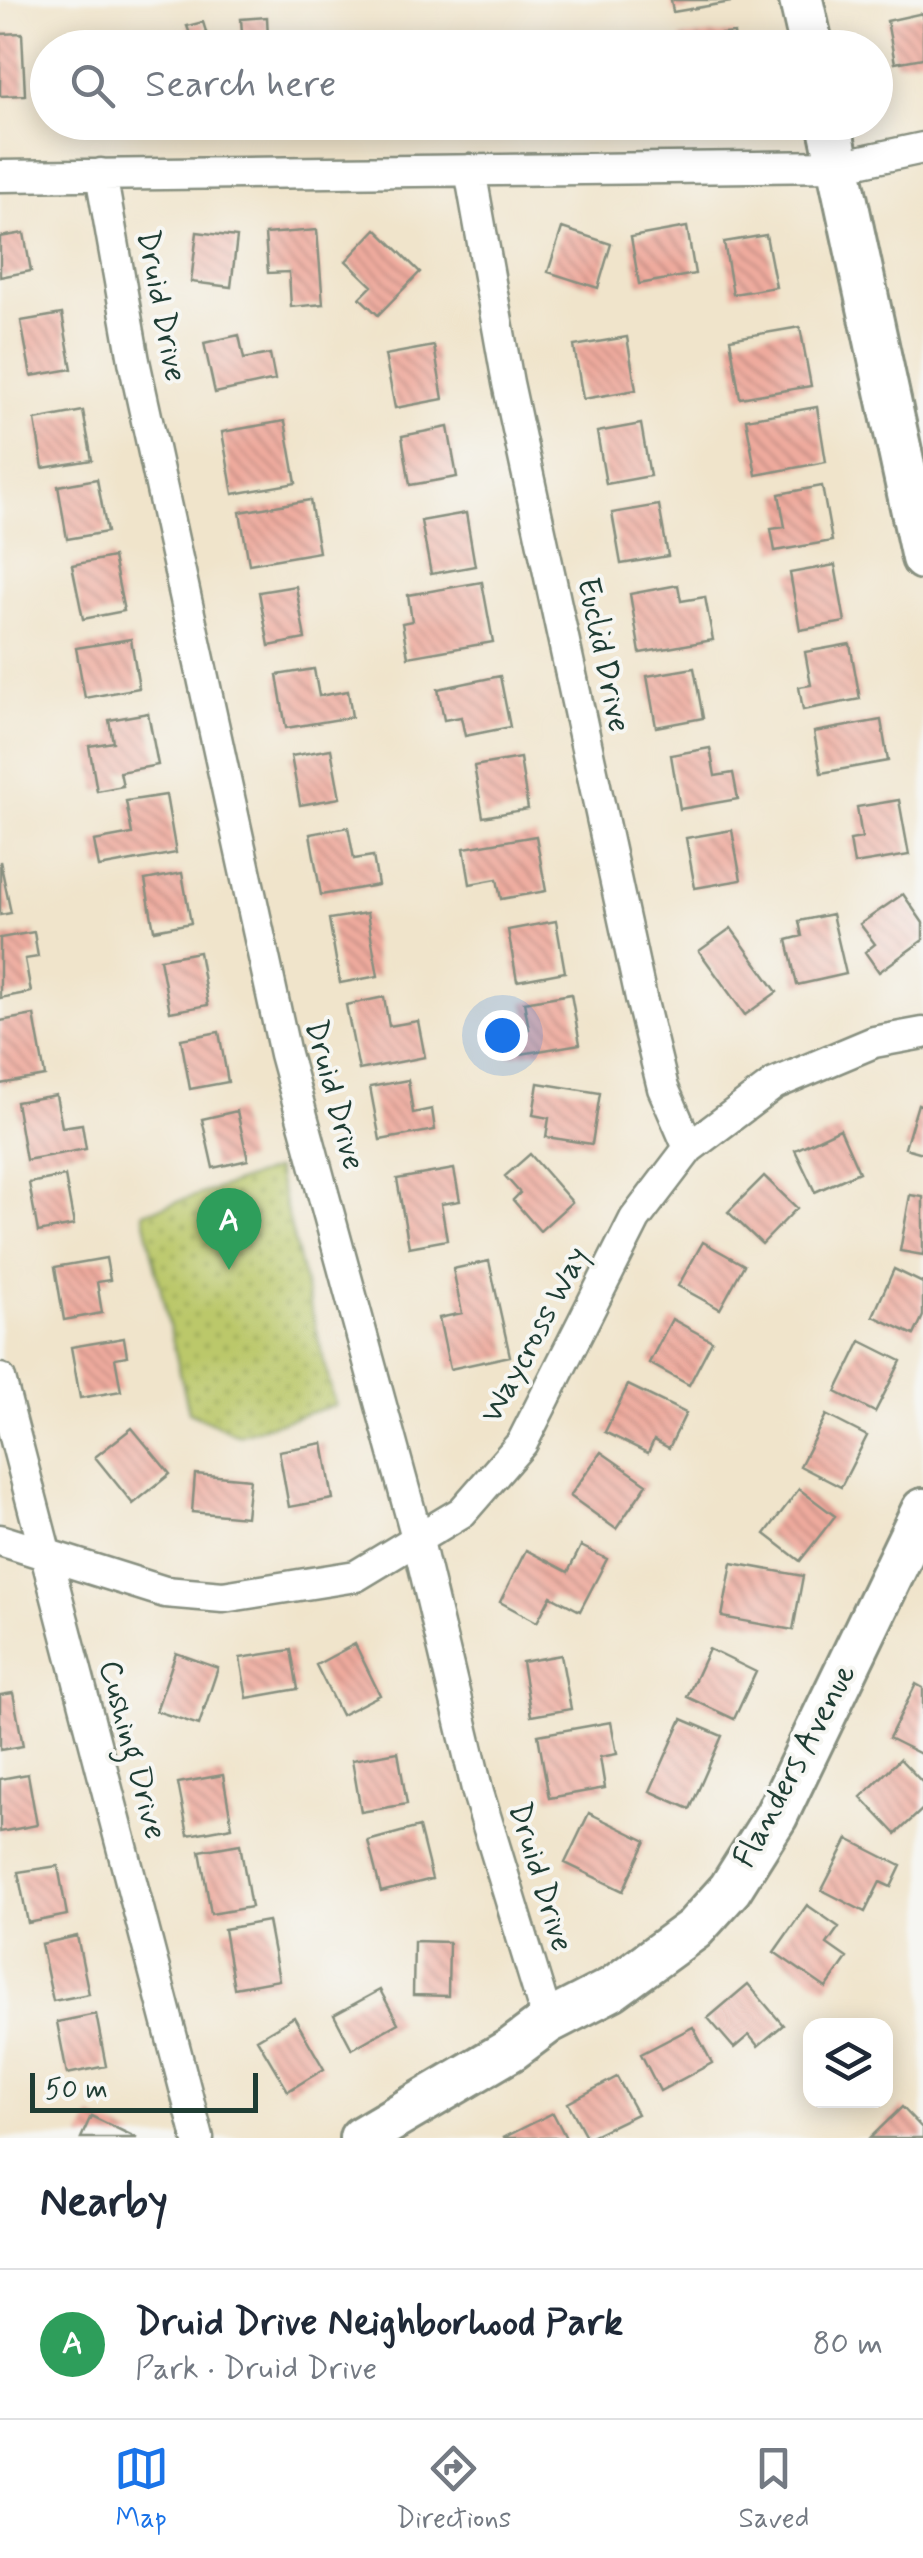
<!DOCTYPE html>
<html lang="en">
<head>
<meta charset="utf-8">
<style>
	body { margin:0; font-family:Mynerve,sans-serif; background:#f6f6f7; color:#1f2937 }
	.controls { position:absolute; right:30px; bottom:30px; display:grid; overflow:hidden; border-radius:20px; box-shadow:0 5px 25px #0003 }
	.controls button { width:90px; height:90px; display:grid; place-items:center; padding:0; border:0; border-bottom:2px solid #e0e1e3; background:#fff; color:#1f2937; font:50px sans-serif }
	.scale { position:absolute; left:30px; bottom:25px; width:228px; box-sizing:border-box; padding-left:10px; border:5px solid #1f3d34; border-top:0; font-size:28px; line-height:35px; white-space:nowrap; color:#1f3d34; -webkit-text-stroke:8px #f6f6f2; paint-order:stroke }
	.you { position:absolute; left:502px; top:1035px; width:35px; height:35px; margin:-25px; border:8px solid #fff; border-radius:50%; background:#1a73e8; box-shadow:0 0 0 15px #1a73e833 }
	.badge { display:grid; place-items:center; width:65px; height:65px; border-radius:50%; background:#1a73e8; color:#fff; font-size:32px; font-weight:700 }
	.pin { position:absolute; translate:-50% -82px; filter:drop-shadow(0 2px 5px #0008) }
	.pin::after { content:''; position:absolute; top:52px; width:35px; height:30px; background:inherit; clip-path:polygon(0 0,100% 0,50% 100%) }
	.list { margin:0; padding:0; list-style:none }
	h2 { display:flex; justify-content:space-between; align-items:center; height:130px; margin:0; padding:0 40px; font-size:42px }
	h2 small { font-size:32px; font-weight:400; color:#747a83 }
	.list li { display:grid; grid-template-columns:65px 1fr auto; gap:30px; align-items:center; box-sizing:border-box; height:150px; padding:0 40px; border-top:2px solid #e0e1e3 }
	.list b { display:block; font-size:38px; white-space:nowrap }
	.list p { margin:0; font-size:32px; white-space:nowrap; color:#747a83 }
	.list em { font-size:32px; font-style:normal; color:#747a83 }
	.icon { flex:none; width:55px; height:55px; fill:none; stroke:currentColor; stroke-width:2; stroke-linecap:round; stroke-linejoin:round }
	.map { position:relative; flex:none; width:923px; height:2138px; overflow:hidden }
	.search { position:absolute; background:#fff; box-shadow:0 5px 25px #0003; left:30px; right:30px; top:30px; height:110px; display:flex; align-items:center; gap:25px; box-sizing:border-box; padding:0 35px; border-radius:55px; color:#747a83; font-size:38px }
	.sheet { height:280px; background:#fff }
	nav { display:flex; justify-content:space-around; align-items:center; box-sizing:border-box; height:140px; border-top:2px solid #e0e1e3; background:#fff; font-size:28px; color:#747a83 }
	nav a { display:grid; justify-items:center; gap:5px }
	nav .on { color:#1a73e8 }
	.map>svg:first-child { display:block }
</style>
</head>
<body>
<div class="map">
<svg width="923" height="2138" viewBox="0 0 923 2138">
	<defs>
		<pattern id="park-dots" width="8" height="8" patternUnits="userSpaceOnUse" patternTransform="scale(2.5)"><rect width="8" height="8" fill="#bbc86a"/><path d="M2 2h.1M6 6h.1" fill="none" stroke="#97a458" stroke-width="1.8" stroke-linecap="round"/></pattern>
		<pattern id="building-back-hatch" width="6" height="6" patternUnits="userSpaceOnUse" patternTransform="scale(2.5)"><rect width="6" height="6" fill="#efab9e"/><path d="M-1 5l2 2M0 0l6 6M5-1l2 2" fill="none" stroke="#c18c82"/></pattern>
	</defs>
	<rect width="100%" height="100%" fill="#f6f6f2"/>
	<filter id="ink" filterUnits="userSpaceOnUse"><feTurbulence type="fractalNoise" baseFrequency=".01" numOctaves="2"/><feDisplacementMap in="SourceGraphic" scale="20" xChannelSelector="R" yChannelSelector="G"/><feConvolveMatrix kernelMatrix="1 2 1 2 8 2 1 2 1" color-interpolation-filters="sRGB"/></filter>
	<filter id="wash" filterUnits="userSpaceOnUse"><feTurbulence type="fractalNoise" baseFrequency=".0048" numOctaves="4" result="noise"/><feDisplacementMap in="SourceGraphic" scale="40" xChannelSelector="R" yChannelSelector="G"/><feGaussianBlur stdDeviation="2.25" result="paint"/><feColorMatrix in="noise" values="0 0 0 0 0 0 0 0 0 0 0 0 0 0 0 0 0 1.4 0 .05"/><feComposite in="paint" operator="in"/></filter>
	<g filter="url(#wash)">
		<rect width="100%" height="100%" fill="#f0e4cb"/>
		<path fill="url(#park-dots)" stroke="#6d824f" stroke-width="2.5" d="M276,1169L335,1405L238,1435L189,1412L143,1213Z"/>
		<g id="blocks">
			<path fill="url(#building-back-hatch)" d="M671,0H730L731,2L673,12Z
				M923,13V58L895,63L887,21Z
				M267,17L268,39L292,38V48H243L241,19Z
				M203,22L211,48H158L157,43L190,34L187,26Z
				M528,32L531,48H478L477,42Z
				M22,33L25,95L0,96V34Z
				M734,33L736,48H681L680,38Z
				M84,34L136,37V48H83Z
				M371,34L372,48H319V40Z
				M612,34L613,48H560V37Z
				M402,37H453V48H402Z
				M687,227L695,274L639,284L631,237Z
				M562,228L611,244L598,288L548,272Z
				M376,229L420,272L378,315L360,298L372,286L346,261Z
				M317,230L323,304L291,307L289,272L268,273L265,234Z
				M197,232L237,237L231,287L191,282Z
				M24,233L31,271L0,277V237Z
				M766,235L776,287L733,294L724,242Z
				M62,314L72,369L31,376L21,321Z
				M800,327L811,386L740,398L730,339Z
				M239,335L244,359L270,354L275,380L215,393L204,343Z
				M627,337L636,390L583,399L574,346Z
				M434,346L443,399L395,408L385,355Z
				M817,407L826,462L756,475L746,419Z
				M83,411L92,460L43,468L35,420Z
				M285,421L296,483L233,494L222,432Z
				M641,424L650,476L606,484L597,432Z
				M448,427L457,477L410,485L402,436Z
				M97,479L107,532L67,539L58,486Z
				M822,486L832,541L775,551L771,529L785,527L779,494Z
				M310,500L319,552L249,564L240,512Z
				M659,505L668,556L621,564L612,513Z
				M466,513L475,566L431,574L421,521Z
				M113,557L124,611L83,619L72,565Z
				M835,565L845,622L800,630L790,573Z
				M482,582L493,642L408,657L402,623L412,621L408,595Z
				M678,585L681,601L705,597L713,640L640,653L630,594Z
				M296,586L305,639L269,646L259,592Z
				M131,639L139,688L85,698L76,648Z
				M850,644L860,699L803,710L799,687L811,685L805,652Z
				M694,668L703,718L656,727L647,676Z
				M314,669L319,696L348,691L352,717L286,728L277,675Z
				M500,676L510,727L465,736L461,717L444,720L438,689Z
				M148,713L158,765L120,772L123,786L97,791L89,746L113,742L109,720Z
				M881,720L888,761L821,773L814,732Z
				M710,748L715,776L733,773L738,799L680,809L671,755Z
				M331,749L340,798L300,805L291,756Z
				M520,758L528,809L483,817L474,766Z
				M166,795L176,853L99,867L94,841L132,834L126,801Z
				M899,800L909,855L854,864L850,840L862,838L857,807Z
				M348,827L354,859L373,856L378,885L321,895L310,834Z
				M732,830L741,880L695,888L686,838Z
				M536,836L546,891L501,899L497,879L470,884L464,848Z
				M0,861L11,913L0,915Z
				M182,873L191,923L154,930L145,880Z
				M903,894L923,923V940L879,972L865,952L875,944L860,924Z
				M367,913L378,976L340,983L329,919Z
				M832,914L846,974L797,985L787,940L802,936L799,921Z
				M556,921L565,972L517,981L508,930Z
				M731,928L777,992L745,1015L699,951Z
				M34,932L38,957L25,959L31,992L0,998V938Z
				M199,952L208,1005L170,1012L160,959Z
				M571,994L580,1044L509,1056L505,1033L529,1029L524,1002Z
				M384,997L389,1026L418,1021L425,1057L359,1070L346,1005Z
				M34,1015L45,1076L0,1084V1021Z
				M219,1032L228,1082L190,1089L181,1039Z
				M408,1080L413,1113L432,1109L435,1130L380,1140L370,1087Z
				M538,1083L600,1093L592,1144L546,1137L549,1118L533,1115Z
				M56,1095L62,1127L82,1124L86,1149L26,1160L16,1102Z
				M918,1104L923,1106V1153L905,1148Z
				M237,1111L248,1160L213,1168L202,1119Z
				M840,1129L859,1172L815,1192L795,1150Z
				M530,1154L572,1202L540,1231L513,1200L520,1193L505,1176Z
				M454,1169L460,1201L441,1204L447,1240L409,1247L397,1179Z
				M65,1176L74,1225L38,1232L29,1183Z
				M764,1176L797,1208L762,1244L728,1212Z
				M910,1195L923,1197V1255L900,1251Z
				M703,1242L744,1265L720,1309L678,1286Z
				M106,1258L110,1280L97,1282L102,1313L64,1320L55,1267Z
				M489,1261L510,1356L450,1369L439,1318L462,1313L453,1269Z
				M894,1269L923,1283V1316L914,1335L873,1316Z
				M672,1319L712,1341L689,1385L649,1363Z
				M124,1338L127,1356L115,1358L121,1391L80,1398L71,1347Z
				M861,1341L901,1361L875,1412L836,1392Z
				M628,1385L686,1413L669,1448L654,1440L648,1453L605,1432Z
				M826,1415L867,1436L841,1487L800,1466Z
				M132,1428L170,1474L133,1504L95,1457Z
				M323,1443L333,1499L289,1507L279,1451Z
				M601,1452L647,1484L616,1529L570,1496Z
				M195,1474L250,1479L246,1517L192,1512Z
				M799,1489L835,1516L800,1561L765,1534Z
				M581,1546L607,1559L580,1611L551,1596L537,1622L500,1602L526,1550L568,1572Z
				M732,1563L803,1576L793,1630L722,1617Z
				M355,1644L380,1695L341,1715L316,1665Z
				M709,1649L756,1672L734,1719L687,1697Z
				M291,1650L298,1689L247,1698L240,1658Z
				M176,1653L218,1668L199,1725L156,1711Z
				M561,1655L571,1709L531,1716L522,1662Z
				M916,1684L923,1688V1755L889,1738Z
				M13,1693L23,1746L0,1750V1695Z
				M682,1719L722,1736L690,1809L650,1791Z
				M611,1722L617,1754L600,1757L605,1788L549,1798L538,1735Z
				M398,1752L407,1804L361,1812L352,1760Z
				M900,1759L923,1783V1809L896,1834L861,1797Z
				M28,1774L37,1825L0,1832V1779Z
				M223,1775L232,1827L188,1835L178,1783Z
				M589,1813L646,1841L623,1891L565,1863Z
				M419,1827L432,1879L381,1892L368,1841Z
				M848,1839L901,1866L891,1887L880,1882L865,1912L822,1890Z
				M240,1844L251,1907L211,1914L200,1851Z
				M58,1866L67,1915L28,1923L18,1872Z
				M807,1905L839,1927L827,1944L847,1958L826,1988L774,1952Z
				M268,1921L279,1980L234,1988L224,1929Z
				M77,1936L89,1994L53,2001L41,1944Z
				M414,1941L449,1942L448,1996L413,1995Z
				M748,1984L783,2025L758,2046L749,2035L734,2048L708,2018Z
				M380,1990L398,2023L352,2049L334,2015Z
				M96,2014L106,2066L67,2074L57,2022Z
				M294,2017L324,2069L288,2091L257,2039Z
				M693,2027L712,2063L660,2091L641,2054Z
				M617,2077L637,2114L587,2138L568,2103Z
				M902,2107L923,2129V2138H870Z
				M553,2113L566,2138H503Z
				M91,2116L137,2138H81Z"/>
		</g>
	</g>
	<g filter="url(#ink)">
		<use href="#blocks" fill-opacity="0" stroke="#889080" stroke-width="2.5"/>
		<g fill="none" stroke-linecap="round" stroke-linejoin="round">
			<defs>
				<path id="street" d="M470,170L508,383L641,998L663,1088L689,1148
					M101,174L134,361L285,1054L418,1541L478,1793L548,2022
					M0,176L839,166L923,148
					M0,1379L198,2138
					M0,1540L165,1592L223,1597L356,1576L462,1512L522,1443L635,1219L689,1148L774,1084L874,1042L923,1033"/>
				<path id="secondary" d="M801,0L812,48
					M829,122L923,558
					M361,2138L512,2049L548,2022L612,1989L694,1929L730,1889L776,1816L923,1510"/>
			</defs>
			<use href="#street" stroke="#889080" stroke-width="35"/>
			<use href="#secondary" stroke="#889080" stroke-width="48"/>
			<use href="#street" stroke="#fff" stroke-width="30"/>
			<use href="#secondary" stroke="#fff" stroke-width="42"/>
		</g>
	</g>
	<g text-anchor="middle" dominant-baseline="central" stroke-width="8" stroke-linejoin="round" paint-order="stroke">
		<g font-size="32" fill="#1f3d34" stroke="#f6f6f2">
			<text transform="translate(161 306) rotate(79)">Druid Drive</text>
			<text transform="translate(603 655) rotate(78)">Euclid Drive</text>
			<text transform="translate(334 1095) rotate(75)">Druid Drive</text>
			<text transform="translate(535 1335) rotate(-62)">Waycross Way</text>
			<text transform="translate(132 1750) rotate(75)">Cushing Drive</text>
			<text transform="translate(795 1766) rotate(-62)">Flanders Avenue</text>
			<text transform="translate(540 1877) rotate(73)">Druid Drive</text>
		</g>
	</g>
</svg>
<div class="controls">
<button><svg class="icon" aria-label="layers" viewBox="0 0 24 24"><path d="M12 4l9 5-9 5-9-5zM3 14l9 5 9-5"/></svg></button>
</div>
<div class="scale">50 m</div>
<div class="you"></div>
<div class="pin badge" style="left:229px;top:1270px;background:#2e9e5b">A</div>
<div class="search"><svg class="icon" aria-label="search" viewBox="0 0 24 24"><circle cx="10" cy="10" r="6"/><path d="M15 15l6 6"/></svg>Search here</div>
</div>
<section class="sheet">
<h2>Nearby<small></small></h2>
<ul class="list">
<li><span class="badge" style="background:#2e9e5b">A</span><div><b>Druid Drive Neighborhood Park</b><p>Park · Druid Drive</p></div><em>80 m</em></li>
</ul>
</section>
<nav>
<a class="on"><svg class="icon" aria-label="map" viewBox="0 0 24 24"><path d="M3 6l6-2 6 2 6-2v14l-6 2-6-2-6 2zM9 4v14M15 6v14"/></svg>Map</a>
<a><svg class="icon" aria-label="directions" viewBox="0 0 24 24"><path d="M12 3l9 9-9 9-9-9zM9 14v-3h6M13 9l2 2-2 2"/></svg>Directions</a>
<a><svg class="icon" aria-label="saved" viewBox="0 0 24 24"><path d="M7 4h10v16l-5-4-5 4z"/></svg>Saved</a>
</nav>
</body>
</html>
